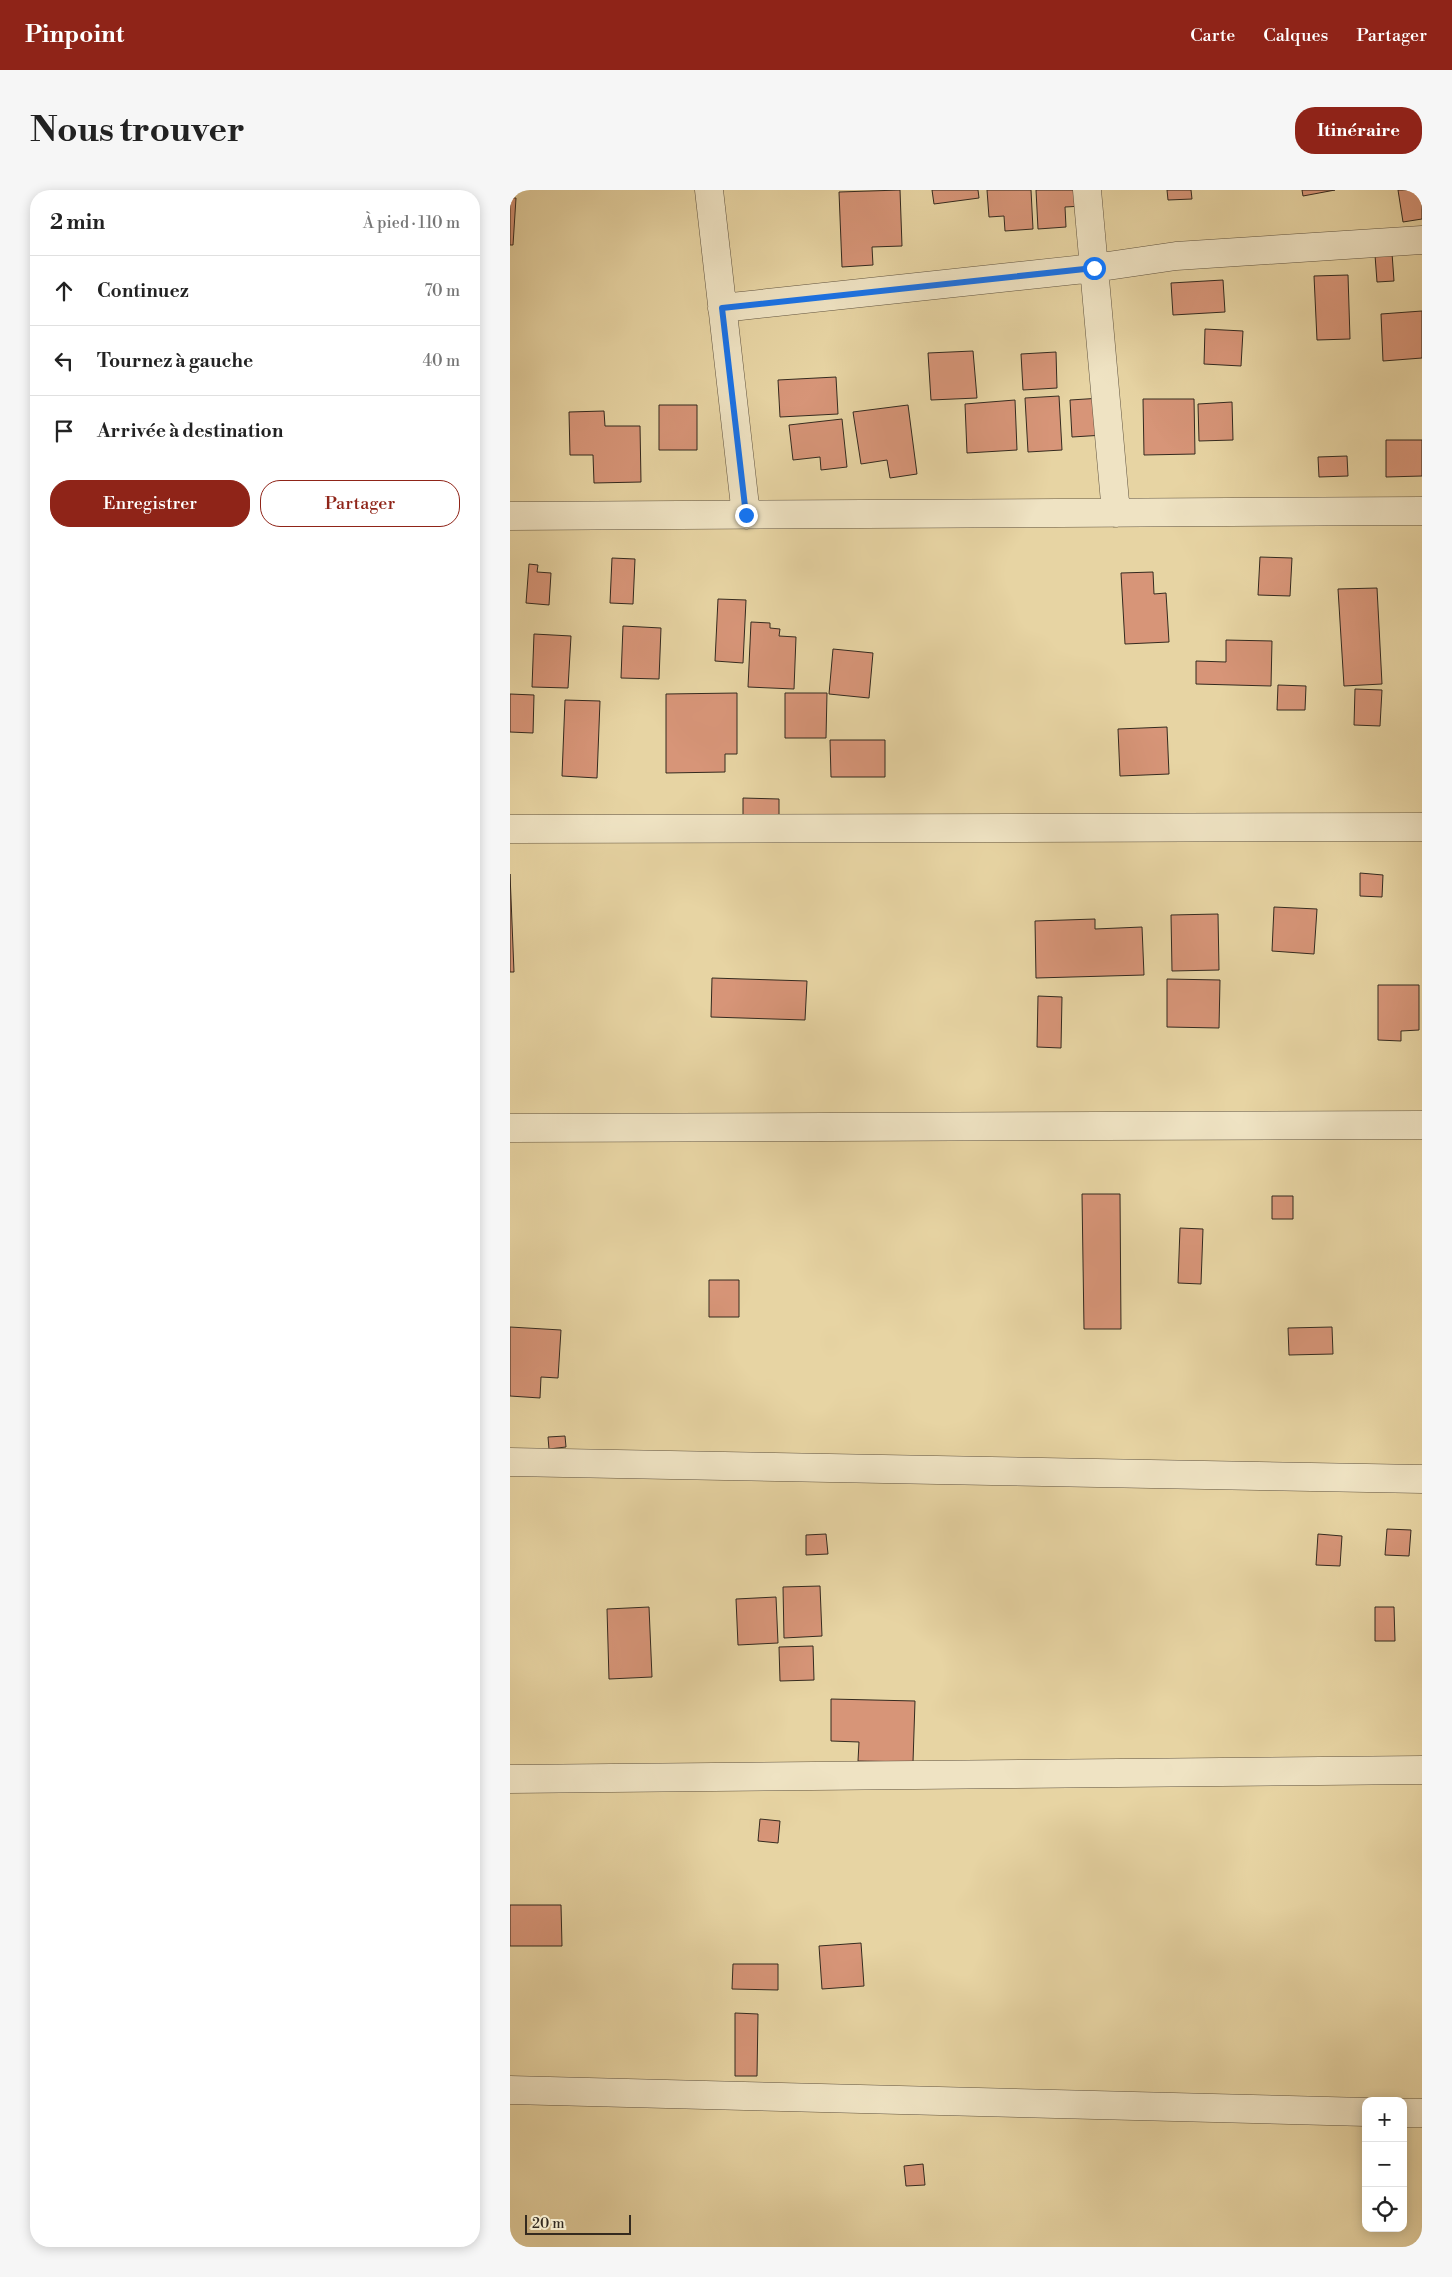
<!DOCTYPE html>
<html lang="fr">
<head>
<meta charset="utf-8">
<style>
	body { margin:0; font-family:"Libre Bodoni",serif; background:#f6f6f6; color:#222 }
	.controls { position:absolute; right:15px; bottom:15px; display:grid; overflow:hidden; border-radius:10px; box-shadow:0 2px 12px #0003 }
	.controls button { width:45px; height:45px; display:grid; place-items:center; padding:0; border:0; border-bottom:1px solid #e0e0e0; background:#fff; color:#222; font:25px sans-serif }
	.scale { position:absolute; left:15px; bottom:12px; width:106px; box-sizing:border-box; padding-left:5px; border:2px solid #342a1f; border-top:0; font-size:14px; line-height:18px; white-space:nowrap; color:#342a1f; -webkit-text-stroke:4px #efe3c3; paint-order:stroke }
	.stop { position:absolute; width:15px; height:15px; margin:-11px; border:4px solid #1a73e8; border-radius:50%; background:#fff }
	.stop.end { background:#1a73e8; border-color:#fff; box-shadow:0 1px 5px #0008 }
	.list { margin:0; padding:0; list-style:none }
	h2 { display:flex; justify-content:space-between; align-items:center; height:65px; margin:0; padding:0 20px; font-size:21px }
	h2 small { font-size:16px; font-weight:400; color:#767676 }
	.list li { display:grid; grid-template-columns:32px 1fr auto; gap:15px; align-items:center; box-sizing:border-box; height:70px; padding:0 20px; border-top:1px solid #e0e0e0 }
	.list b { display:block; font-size:19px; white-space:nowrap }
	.list em { font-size:16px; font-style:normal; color:#767676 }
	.actions { display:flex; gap:10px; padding:15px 20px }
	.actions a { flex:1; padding:11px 0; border:1px solid #8f2418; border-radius:20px; text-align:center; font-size:18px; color:#8f2418 }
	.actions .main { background:#8f2418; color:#fff }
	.icon { flex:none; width:28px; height:28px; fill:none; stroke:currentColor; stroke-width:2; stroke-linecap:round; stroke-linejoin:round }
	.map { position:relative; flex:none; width:912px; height:2057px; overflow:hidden; border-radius:20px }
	header { display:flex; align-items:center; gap:30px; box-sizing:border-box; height:70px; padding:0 25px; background:#8f2418; color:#fff }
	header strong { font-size:24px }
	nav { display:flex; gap:28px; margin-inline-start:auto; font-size:18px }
	.intro { display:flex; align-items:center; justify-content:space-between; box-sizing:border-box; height:120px; padding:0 30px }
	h1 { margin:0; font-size:35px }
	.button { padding:12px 22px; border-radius:20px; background:#8f2418; color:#fff; font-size:18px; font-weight:700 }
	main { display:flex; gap:30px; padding:0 30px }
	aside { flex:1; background:#fff; border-radius:20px; box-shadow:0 2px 12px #0003 }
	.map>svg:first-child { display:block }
</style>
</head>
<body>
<header>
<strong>Pinpoint</strong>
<nav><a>Carte</a><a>Calques</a><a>Partager</a></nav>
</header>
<div class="intro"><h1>Nous trouver</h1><a class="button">Itinéraire</a></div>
<main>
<aside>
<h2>2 min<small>À pied · 110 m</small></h2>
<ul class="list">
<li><svg class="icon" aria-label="ahead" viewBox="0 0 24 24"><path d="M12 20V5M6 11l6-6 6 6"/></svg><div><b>Continuez</b></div><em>70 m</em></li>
<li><svg class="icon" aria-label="left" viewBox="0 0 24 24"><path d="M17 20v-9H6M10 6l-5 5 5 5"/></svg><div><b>Tournez à gauche</b></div><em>40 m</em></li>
<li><svg class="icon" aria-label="arrive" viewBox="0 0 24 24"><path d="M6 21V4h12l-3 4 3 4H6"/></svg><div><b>Arrivée à destination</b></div></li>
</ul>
<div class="actions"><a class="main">Enregistrer</a><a>Partager</a></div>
</aside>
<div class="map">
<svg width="912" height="2057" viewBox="0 0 912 2057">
	<rect width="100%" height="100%" fill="#e7d4a3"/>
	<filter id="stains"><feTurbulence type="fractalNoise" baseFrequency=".004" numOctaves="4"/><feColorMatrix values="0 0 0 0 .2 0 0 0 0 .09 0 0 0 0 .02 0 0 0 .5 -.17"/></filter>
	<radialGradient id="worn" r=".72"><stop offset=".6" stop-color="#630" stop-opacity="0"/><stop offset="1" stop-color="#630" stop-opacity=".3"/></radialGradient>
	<path fill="#d79578" stroke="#342a1f" d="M390,0L392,56L362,57L363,75L332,77L329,2Z
		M422,0H468L469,8L424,14Z
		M477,0H521L523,39L495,41L494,26L479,27Z
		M526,0H572L573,16L555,17L556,37L528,39Z
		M657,0H681L682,9L658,10Z
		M792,0H825L793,6Z
		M888,0H912V29L893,32Z
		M0,8H6L3,55H0Z
		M882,63L884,91L867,92L865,65Z
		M838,85L840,149L807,150L804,86Z
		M713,90L715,122L663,125L661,93Z
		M912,121V168L873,171L871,124Z
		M695,139L733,141L731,176L694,174Z
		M463,161L467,208L421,210L418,163Z
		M546,162L547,198L513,200L511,164Z
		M326,187L328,224L270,227L268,190Z
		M549,206L552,260L518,262L515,208Z
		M592,208L594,245L562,247L560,210Z
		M633,209H684L685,264L634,265Z
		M505,210L507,260L457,263L455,214Z
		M722,212L723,250L689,251L688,214Z
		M149,215H187V260H149Z
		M398,215L407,284L380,288L377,270L351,274L343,222Z
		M94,221L95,236H130L131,292L84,293L83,265H60L59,222Z
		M332,229L337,277L311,280L310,267L283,270L279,235Z
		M876,250H912V286L876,287Z
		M837,266L838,286L809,287L808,267Z
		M750,367L782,368L780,406L748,405Z
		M102,368L125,369L123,414L100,413Z
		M19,374L28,375L27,382L41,383L39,415L16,413Z
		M643,382L644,404L656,403L659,452L615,454L611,383Z
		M867,398L872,494L834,496L828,399Z
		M208,409L236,410L233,473L205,471Z
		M241,432L260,433V438L270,439L269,446L286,447L284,499L238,497Z
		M113,436L151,438L149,489L111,488Z
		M24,444L61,446L58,498L22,497Z
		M716,450L762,451L761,496L686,494V471L716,472Z
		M323,459L363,463L359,508L319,504Z
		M768,495L796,496L795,520H767Z
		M845,499L872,500L870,536L844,535Z
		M227,503V564H215V582L156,583V504Z
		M275,503H317L316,548H275Z
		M0,504L24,505L23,543L0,542Z
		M55,510L90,511L87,588L52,586Z
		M657,537L659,584L610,586L608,539Z
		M320,550H375V587H321Z
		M233,608L269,609V633H233Z
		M850,683L873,685L872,707L850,706Z
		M0,684L4,782H0Z
		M764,717L807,719L804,764L762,761Z
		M708,724L709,780L662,781L661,725Z
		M585,729V739L632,737L634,785L526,788L525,731Z
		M202,788L297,791L295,830L201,827Z
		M657,789L710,790L709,838L657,837Z
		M868,795H909V840L891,841V851L868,850Z
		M528,806L552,807L551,858L527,857Z
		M572,1004H610L611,1139H574Z
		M762,1006H783V1029H762Z
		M670,1038L693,1039L691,1094L668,1093Z
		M199,1090H229V1127H199Z
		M0,1137L51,1140L48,1188L31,1187L30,1208L0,1206Z
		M822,1137L823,1164L779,1165L778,1138Z
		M55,1246L56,1257L39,1259L38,1247Z
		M877,1339L901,1340L899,1366L875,1365Z
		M316,1344L318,1364L296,1365V1345Z
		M808,1344L832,1346L830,1376L806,1375Z
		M310,1396L312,1446L274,1448L273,1397Z
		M266,1407L268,1453L228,1455L226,1409Z
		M139,1417L142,1487L99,1489L97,1419Z
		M865,1417H884L885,1451H865Z
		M303,1456L304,1490L270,1491L269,1457Z
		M321,1509L405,1511L403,1572L348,1571L349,1552L321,1551Z
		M250,1629L270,1631L268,1653L248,1651Z
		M0,1715H51L52,1756H0Z
		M351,1753L354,1796L312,1799L309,1756Z
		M223,1774H268V1800L222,1799Z
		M225,1823L248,1824L247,1886H225Z
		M413,1974L415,1995L396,1996L394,1976Z"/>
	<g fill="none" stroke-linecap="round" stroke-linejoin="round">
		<defs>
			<path id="street" d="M199,0L236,325
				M577,0L606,323
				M212,118L584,78L666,66L912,50
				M0,326L912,321
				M0,639L912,637
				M0,938L912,935
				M0,1272L912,1289
				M0,1589L912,1580
				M0,1900L856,1922
				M893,1923H912"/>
		</defs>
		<use href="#street" stroke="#615440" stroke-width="29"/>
		<use href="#street" stroke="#efe3c3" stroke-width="28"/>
	</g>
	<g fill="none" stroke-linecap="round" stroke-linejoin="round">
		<path stroke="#1a73e8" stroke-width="6" d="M236,325L212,118L584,78"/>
	</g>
	<rect width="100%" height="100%" filter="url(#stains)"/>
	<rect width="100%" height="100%" fill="url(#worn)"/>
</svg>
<div class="controls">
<button>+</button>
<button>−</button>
<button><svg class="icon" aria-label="locate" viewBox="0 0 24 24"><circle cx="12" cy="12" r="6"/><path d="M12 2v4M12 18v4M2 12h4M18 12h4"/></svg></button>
</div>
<div class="scale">20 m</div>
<div class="stop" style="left:584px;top:78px"></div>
<div class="stop end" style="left:236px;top:325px"></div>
</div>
</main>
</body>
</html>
